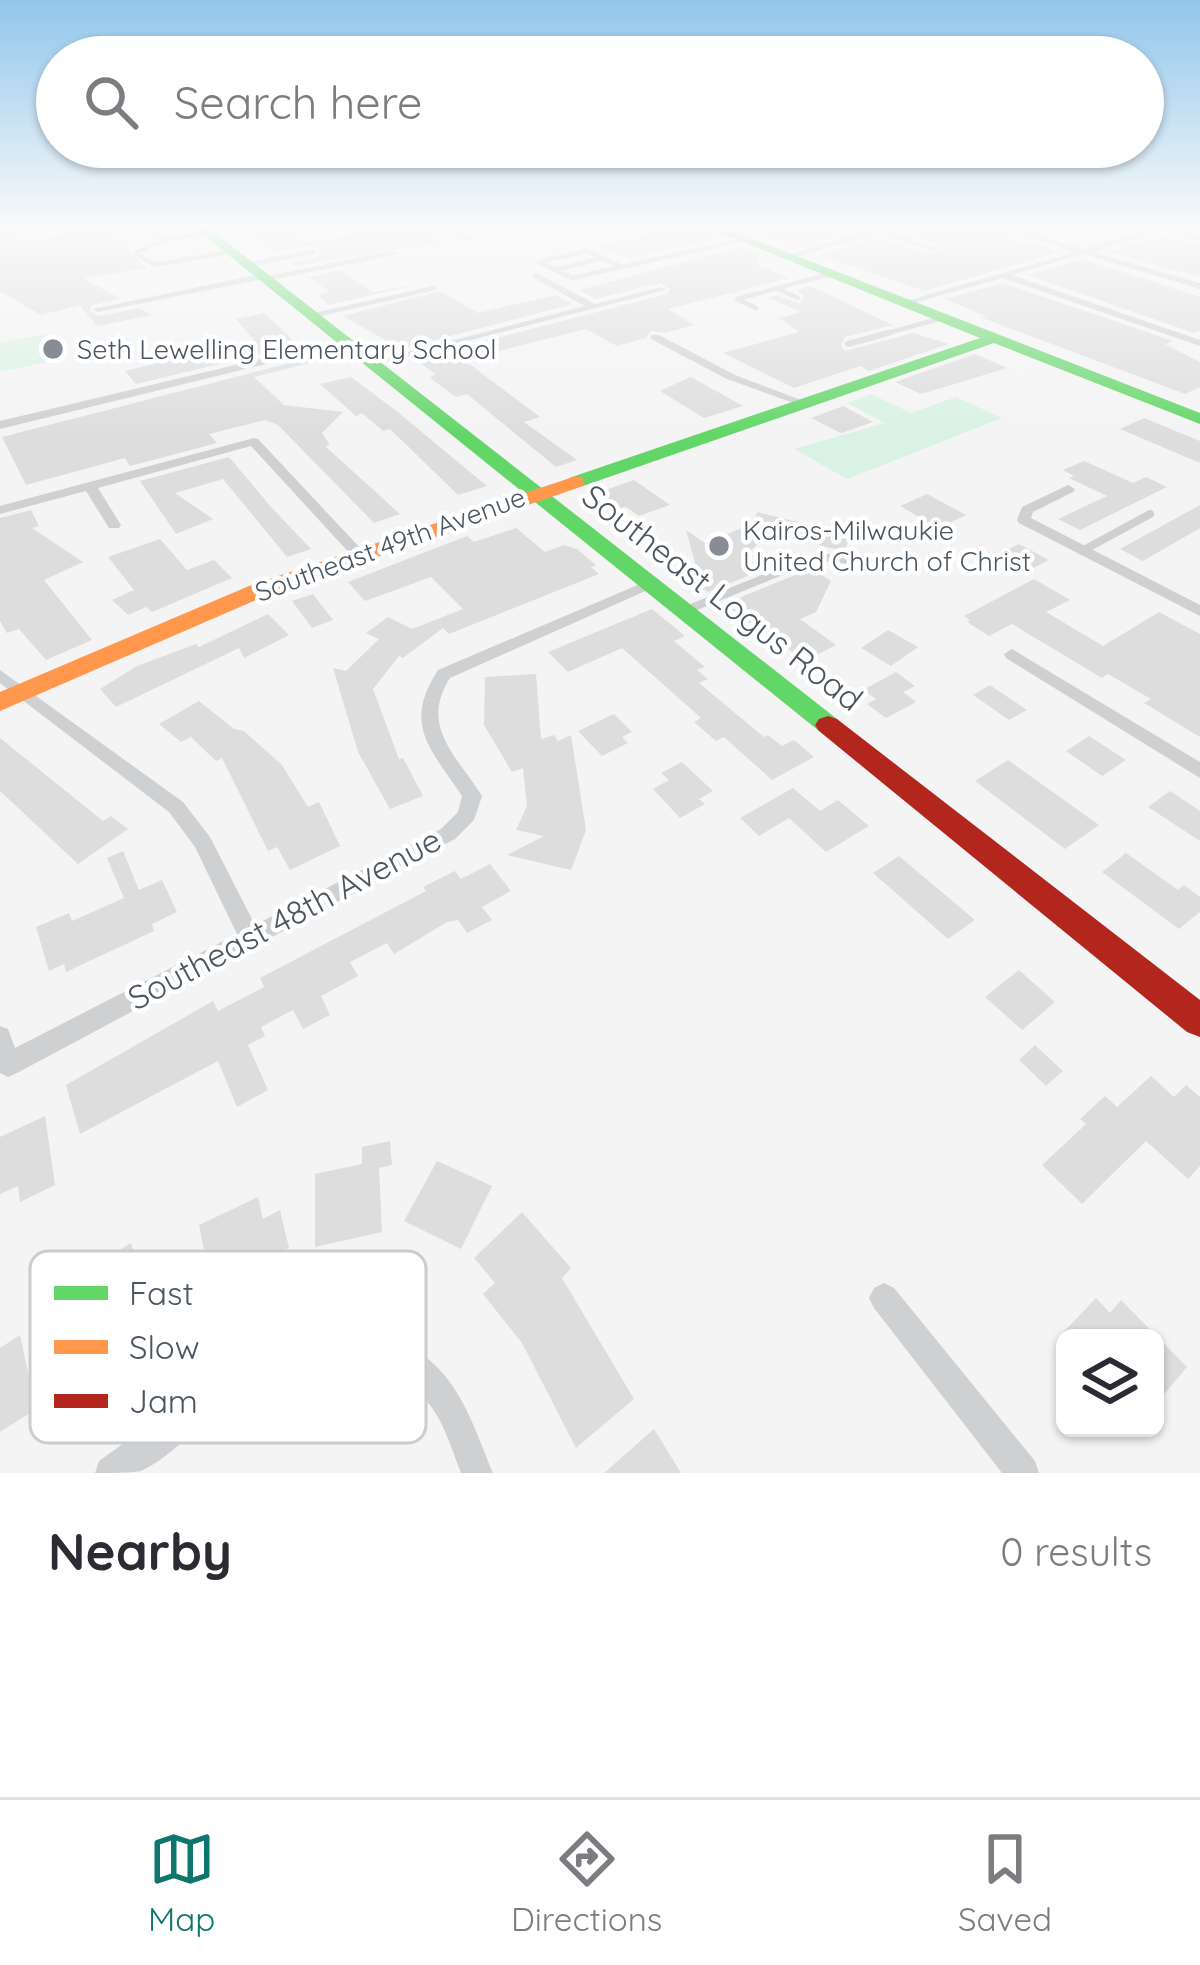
<!DOCTYPE html>
<html lang="en">
<head>
<meta charset="utf-8">
<style>
	body { margin:0; font-family:Quicksand,sans-serif; background:#f7f7f7; color:#2b2b33 }
	.controls { position:absolute; right:36px; bottom:36px; display:grid; overflow:hidden; border-radius:18px; box-shadow:0 3px 9px #0004 }
	.controls button { width:108px; height:108px; display:grid; place-items:center; padding:0; border:0; border-bottom:3px solid #e1e1e2; background:#fff; color:#2b2b33; font:60px sans-serif }
	.list { margin:0; padding:0; list-style:none }
	h2 { display:flex; justify-content:space-between; align-items:center; height:156px; margin:0; padding:0 48px; font-size:51px }
	h2 small { font-size:39px; font-weight:400; color:#7c7c81 }
	.icon { flex:none; width:66px; height:66px; fill:none; stroke:currentColor; stroke-width:2; stroke-linecap:round; stroke-linejoin:round }
	.map { position:relative; flex:none; width:1200px; height:1473px; overflow:hidden }
	.search { position:absolute; background:#fff; box-shadow:0 3px 9px #0004; left:36px; right:36px; top:36px; height:132px; display:flex; align-items:center; gap:30px; box-sizing:border-box; padding:0 42px; border-radius:66px; color:#7c7c81; font-size:45px }
	.sheet { height:324px; background:#fff }
	nav { display:flex; justify-content:space-around; align-items:center; box-sizing:border-box; height:168px; border-top:3px solid #e1e1e2; background:#fff; font-size:33px; color:#7c7c81 }
	nav a { display:grid; justify-items:center; gap:6px }
	nav .on { color:#0f766e }
	.map>svg:first-child { display:block }
</style>
</head>
<body>
<div class="map">
<svg width="1200" height="1473" viewBox="0 0 1200 1473">
	<rect width="100%" height="100%" fill="#f4f4f4"/>
	<path fill="#d9f2e3" d="M45,334L61,359L0,372V343Z
		M871,394L911,413L956,397L1002,418L847,479L794,449L885,423L847,403Z"/>
	<path fill="#ddddde" d="M0,228H11L22,241L103,228L147,268L83,278L121,299L92,305L89,310L99,316L139,308L152,315L97,326L80,305L41,315L0,291Z
		M256,228H285L307,243L383,228H416L440,242L295,266L291,263L317,258L320,249L313,245L277,252L255,236L263,235Z
		M693,228H704L721,238L629,258L600,245L675,229L691,235Z
		M738,228H860L800,247Z
		M895,228H996L1013,237L1014,245L1027,241L1060,252L924,291L820,255L878,238L928,254L940,250L938,244Z
		M1163,236L1200,246V277L1108,252Z
		M743,247L760,254L756,264L789,278L668,309L694,325L665,333L651,331L646,338L617,346L586,329L464,360L540,417L524,422L577,460L556,467L467,394L456,397L430,378L435,374L415,359L667,294L670,289L660,283L596,299L578,290Z
		M1083,259L1200,297V331L1194,333L1027,275Z
		M341,270L373,292L425,283L328,305L318,295L329,292L310,277Z
		M1003,283L1173,341L1165,344L1200,362V387L1185,394L980,317L985,316L945,299Z
		M810,286L893,325L845,337L841,345L845,351L913,333L949,344L869,371L860,366L794,388L723,353L799,332L779,318L801,312L768,298L776,295L800,304L804,296L797,290Z
		M440,291L478,313L556,295L573,304L401,349L343,316Z
		M264,313L298,345L136,384L125,371L254,340L236,319Z
		M975,354L1007,368L921,394L895,382Z
		M313,357L317,361L254,377L284,405L343,412L322,433L330,445L325,446L400,514L374,523L278,425L265,420L209,434L217,443L130,466L125,458L26,485L2,437Z
		M351,377L394,409L487,486L458,495L390,429L383,431L362,413L356,416L320,384Z
		M690,377H691L743,406L704,418L660,391Z
		M843,406L873,422L841,433L811,418Z
		M1144,418L1200,441V463L1120,429Z
		M229,457L272,508L311,549L287,557L223,479L175,493L213,519L176,534L140,481Z
		M1084,461L1133,483L1146,477L1167,487L1080,530L1058,519L1107,496L1069,478L1074,476L1063,470Z
		M634,480L670,505L639,516L626,507L598,512L580,499Z
		M927,494L966,515L938,528L900,506Z
		M1200,505V528L1143,561L1120,549Z
		M31,510L39,526L32,528L83,562L44,580L92,640L46,660L19,629L7,633L0,621V518Z
		M757,512L853,535L843,551L753,529Z
		M747,526L765,537L743,558L748,576L708,592L702,588L686,530L705,543Z
		M516,528L545,552L564,545L577,549L596,565L591,567L599,574L449,634L443,628L403,658L399,656L373,689L399,759L403,758L423,796L390,809L358,752L333,668L346,671L379,639L366,633L388,617L412,629L463,609L431,577L365,601L348,582L467,536L474,542Z
		M160,539L187,570L214,560L232,578L152,612L146,607L128,615L112,600L134,590L108,557Z
		M1019,544L1049,560L1026,572L997,555Z
		M812,568L831,581L816,612L800,619L836,645L805,661L724,604Z
		M1034,579L1070,600L1046,612L1103,646L1159,612L1200,634V737L1144,703L1151,699L1108,674L1102,678L1012,624L989,636L967,622L970,620L964,616Z
		M313,594L333,620L312,628L292,601Z
		M652,609L685,636L674,641L705,667L697,670L708,679L699,683L764,737L768,735L782,746L794,740L814,757L772,780L724,737L716,741L694,722L701,718L622,648L568,672L548,652Z
		M268,614L289,635L244,658L239,648L116,707L100,689L137,666L196,644L199,647Z
		M888,630L918,647L891,666L861,648Z
		M896,672L915,686L903,692L916,702L886,718L867,704L876,699L863,690Z
		M536,674L541,739L554,735L558,741L571,735L586,830L571,870L507,855L544,836L516,830L527,806L523,768L512,772L484,725L485,677Z
		M990,685L1027,710L1009,720L973,695Z
		M199,701L234,729L244,731L282,765L308,807L319,802L340,846L290,870L277,847L268,851L222,758L216,761L191,737L181,742L159,724Z
		M614,714L632,732L622,737L628,743L602,756L578,731Z
		M1089,736L1126,760L1102,776L1066,751Z
		M0,738L103,821L111,816L128,829L78,864L0,791Z
		M1008,760L1099,825L1065,849L975,781Z
		M682,762L713,791L699,799L705,804L680,818L653,789L669,780L661,773Z
		M793,788L820,811L838,800L869,826L826,852L789,818L759,836L740,818Z
		M1170,791L1200,811V841L1148,807Z
		M123,851L139,890L162,880L177,912L152,924L154,931L66,972L64,964L49,971L36,927L69,913L72,921L124,898L107,858Z
		M1126,853L1178,890L1184,885L1200,897V912L1179,929L1102,872Z
		M899,856L975,920L948,939L873,873Z
		M490,864L511,891L482,907L492,920L467,933L458,920L447,922L394,954L387,943L350,962L358,976L321,996L330,1015L303,1029L293,1010L261,1027L265,1036L248,1045L268,1090L237,1107L218,1061L80,1134L66,1085L213,1001L218,1011L264,987L260,978L426,891L423,887L455,871L461,879Z
		M1019,970L1055,1002L1022,1030L985,997Z
		M1035,1045L1063,1071L1046,1086L1019,1060Z
		M1151,1076L1174,1097L1186,1085L1200,1097V1166L1188,1179L1146,1141L1082,1204L1042,1165L1086,1124L1080,1119L1105,1096L1117,1107Z
		M45,1116L55,1185L20,1202L18,1186L0,1194V1137Z
		M390,1141L392,1165L379,1168L382,1232L315,1247V1174L362,1164V1147Z
		M437,1161L492,1186L461,1249L404,1221Z
		M258,1197L263,1219L280,1210L289,1248L211,1286L199,1225Z
		M522,1212L571,1268L562,1278L634,1399L576,1448L522,1343L483,1294L495,1283L474,1258Z
		M131,1243L137,1263L152,1254L171,1313L90,1365L73,1298L92,1286L88,1269Z
		M1096,1298L1110,1313L1121,1300L1187,1367L1155,1405V1338H1058Z
		M20,1335L36,1409L0,1432V1348Z
		M654,1429L681,1473H604Z"/>
	<g fill="none" stroke-linecap="round" stroke-linejoin="round">
		<path stroke="#ced0d2" stroke-width="4.5" d="M142,228L162,240
			M207,233L162,240L135,253L155,265L230,252
			M246,265L314,252
			M620,266L587,251L539,262L572,278L743,240
			M555,270L602,258
			M264,279L394,253
			M776,288L798,298
			M756,308L737,299L830,274
			M311,316L434,288
			M877,336L942,318"/>
		<path stroke="#ced0d2" stroke-width="6" d="M848,344L888,333"/>
		<path stroke="#ced0d2" stroke-width="8" d="M1082,551L1150,514
			M689,609L816,557L843,559L870,569"/>
		<path fill="#ced0d2" fill-rule="evenodd" d="M233,228H252L210,237L206,235Z
			M443,228H453L473,240L466,242Z
			M876,228H890L887,230L936,248L929,250L878,233L789,259L782,257Z
			M1000,228H1014L1083,249L1153,228H1172L1200,236V241L1163,231L1092,252L1200,283V289L1083,254L1012,275L1200,340V346L1003,278L903,306V302L1075,252Z
			M535,272L595,304L661,287L666,290L370,366L365,363L585,306L532,277Z
			M261,274L264,279L98,312L93,309Z
			M651,335H659L735,375L809,403L799,405L727,379L651,339Z
			M344,339L349,342L348,344L0,429V421Z
			M254,438L258,439L363,551V557H353L251,446L98,488L121,525L119,528H109L86,491L0,514V506Z
			M1068,485L1075,489L1073,492L1033,512L1031,518L1200,605V616L1019,523L1017,520L1022,507Z
			M654,578L659,579V585L450,678C419,726 457,756 482,796L474,820L455,839L17,1073L8,1077L0,1073V1026L8,1029L15,1048L237,934L195,847L169,812L0,683V670L183,802L210,837L255,925L441,829L458,812L462,796C431,749 402,725 438,670Z
			M1012,649L1200,762V778L1006,658L1004,654Z
			M884,1283L894,1288L1035,1461L1039,1473H1002L874,1308L869,1298L874,1288Z
			M359,1332C374,1336 390,1339 404,1345C457,1367 473,1425 493,1473H461C452,1450 445,1425 430,1405C365,1320 268,1381 201,1427C182,1441 162,1462 141,1471C129,1473 108,1473 95,1473L99,1461C166,1414 232,1359 312,1337C327,1333 344,1333 359,1332Z"/>
		<path fill="#63d668" fill-rule="evenodd" d="M195,228H209L837,719L841,725L837,731H819Z
			M708,228H725L1200,413V424L994,343L583,486H569V478L980,338Z"/>
		<path fill="#ff974d" fill-rule="evenodd" d="M576,476L583,478V486L265,596L0,711V692L249,586Z"/>
		<path fill="#b3261e" fill-rule="evenodd" d="M828,716L837,719L1200,1000V1037L1187,1032L819,731L815,725L819,719Z"/>
	</g>
	<linearGradient id="sky" x2="0" y2="1"><stop stop-color="#91c6eb"/><stop offset="0.52" stop-color="#fafafa"/><stop offset="1" stop-color="#fafafa" stop-opacity="0"/></linearGradient>
	<rect width="1200" height="435" fill="url(#sky)"/>
	<g fill="#868d94" stroke="#fff" stroke-width="4.5">
		<circle cx="53" cy="349" r="12"/>
		<circle cx="719" cy="546" r="12"/>
	</g>
	<g text-anchor="middle" dominant-baseline="central" stroke-width="9" stroke-linejoin="round" paint-order="stroke">
		<g font-size="27" fill="#4a5661" stroke="#fff" text-anchor="start">
			<text x="77" y="349">Seth Lewelling Elementary School</text>
			<text x="743" y="530">Kairos-Milwaukie<tspan x="743" dy="31">United Church of Christ</tspan></text>
		</g>
		<g font-size="27" fill="#4a5661" stroke="#fff">
			<text transform="translate(390 544) rotate(-20)">Southeast 49th Avenue</text>
		</g>
		<g font-size="33" fill="#4a5661" stroke="#fff">
			<text transform="translate(723 597) rotate(38)">Southeast Logus Road</text>
			<text transform="translate(284 918) rotate(-28)">Southeast 48th Avenue</text>
		</g>
	</g>
	<rect x="30" y="1251" width="396" height="192" rx="18" fill="#fff" stroke="#c9ccd0" stroke-width="3"/>
	<rect x="54" y="1286" width="54" height="14" fill="#63d668"/>
	<rect x="54" y="1340" width="54" height="14" fill="#ff974d"/>
	<rect x="54" y="1394" width="54" height="14" fill="#b3261e"/>
	<g font-size="33" fill="#4a5661">
		<text x="129" y="1305">Fast</text>
		<text x="129" y="1359">Slow</text>
		<text x="129" y="1413">Jam</text>
	</g>
</svg>
<div class="controls">
<button><svg class="icon" aria-label="layers" viewBox="0 0 24 24"><path d="M12 4l9 5-9 5-9-5zM3 14l9 5 9-5"/></svg></button>
</div>
<div class="search"><svg class="icon" aria-label="search" viewBox="0 0 24 24"><circle cx="10" cy="10" r="6"/><path d="M15 15l6 6"/></svg>Search here</div>
</div>
<section class="sheet">
<h2>Nearby<small>0 results</small></h2>
<ul class="list">
</ul>
</section>
<nav>
<a class="on"><svg class="icon" aria-label="map" viewBox="0 0 24 24"><path d="M3 6l6-2 6 2 6-2v14l-6 2-6-2-6 2zM9 4v14M15 6v14"/></svg>Map</a>
<a><svg class="icon" aria-label="directions" viewBox="0 0 24 24"><path d="M12 3l9 9-9 9-9-9zM9 14v-3h6M13 9l2 2-2 2"/></svg>Directions</a>
<a><svg class="icon" aria-label="saved" viewBox="0 0 24 24"><path d="M7 4h10v16l-5-4-5 4z"/></svg>Saved</a>
</nav>
</body>
</html>
